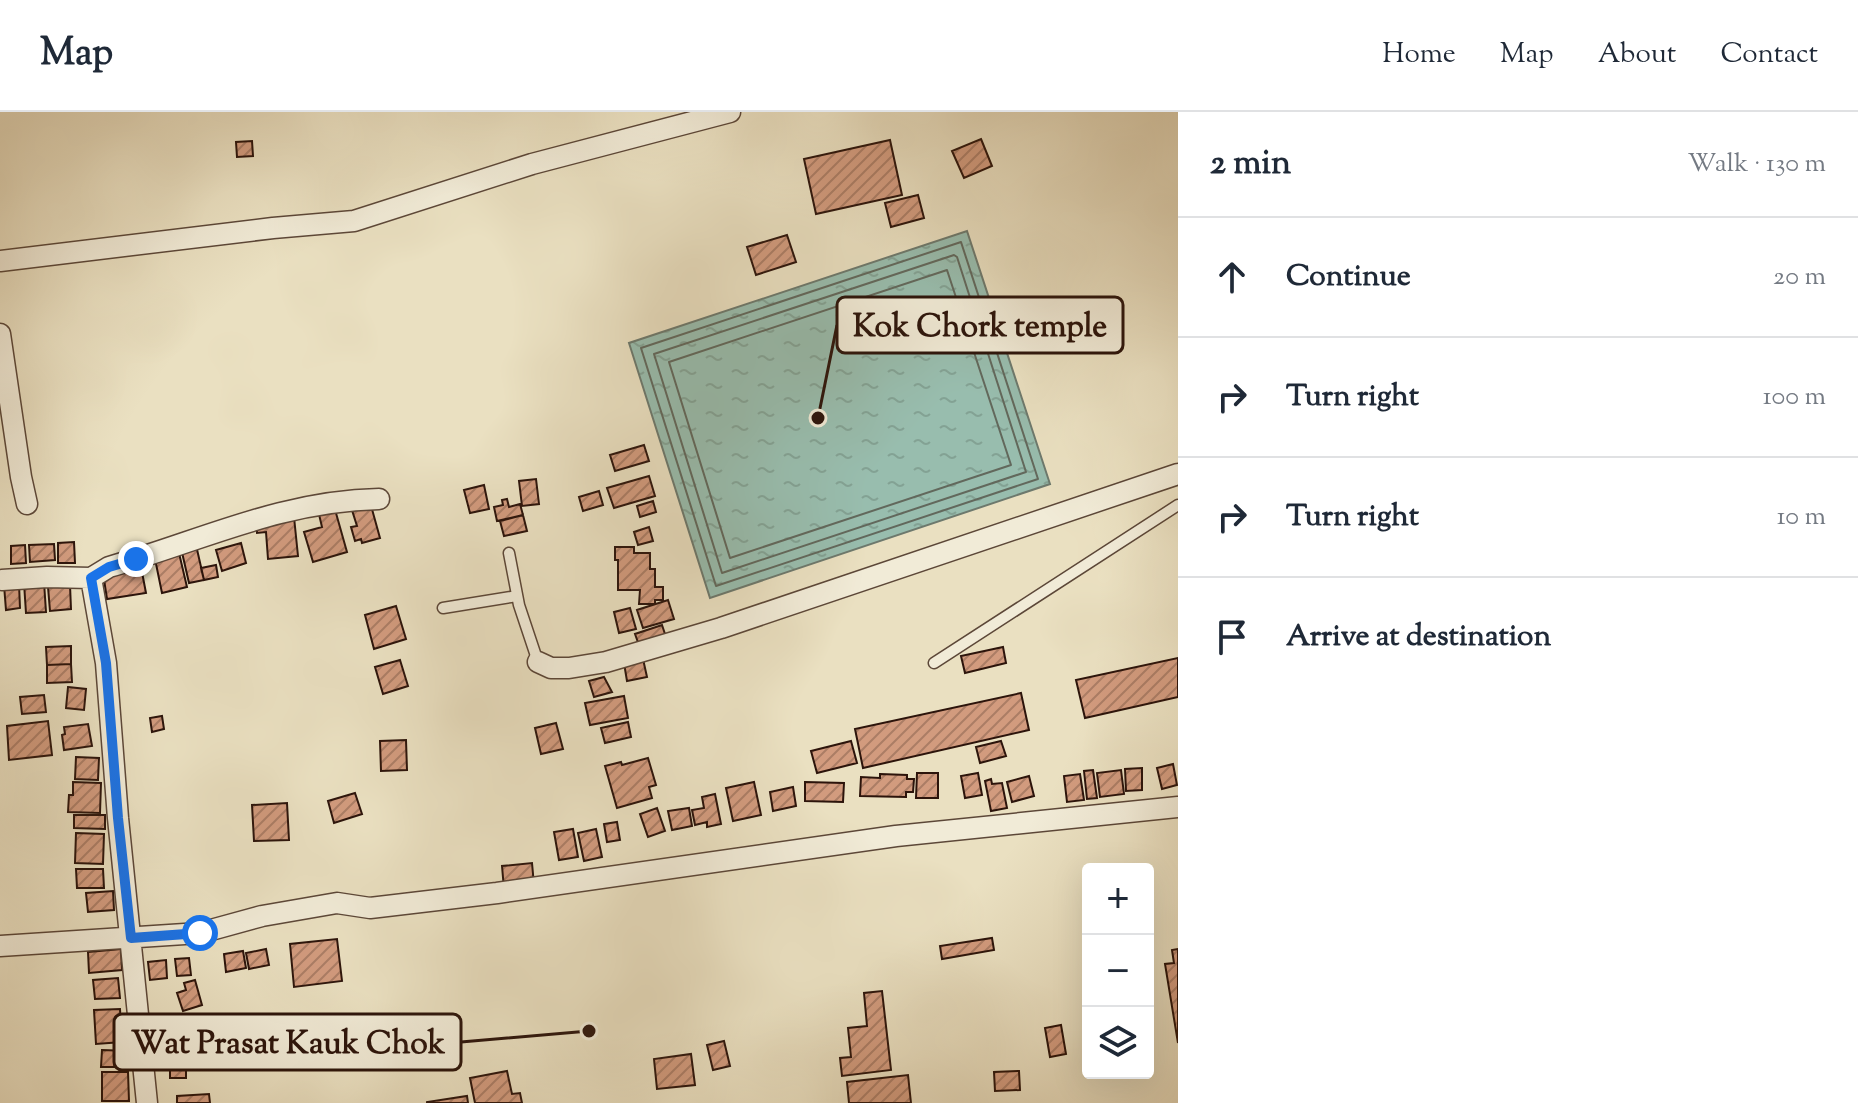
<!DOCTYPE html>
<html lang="en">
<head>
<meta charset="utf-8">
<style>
	body { margin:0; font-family:"Sorts Mill Goudy",serif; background:#f2f2f3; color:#1f2937 }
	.controls { position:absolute; right:24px; bottom:24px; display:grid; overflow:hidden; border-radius:8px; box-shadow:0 8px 32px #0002 }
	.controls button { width:72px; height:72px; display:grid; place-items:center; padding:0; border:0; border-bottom:2px solid #e0e1e3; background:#fff; color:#1f2937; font:40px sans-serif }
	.stop { position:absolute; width:24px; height:24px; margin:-18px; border:6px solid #1a73e8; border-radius:50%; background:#fff }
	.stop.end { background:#1a73e8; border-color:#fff; box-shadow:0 2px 8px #0008 }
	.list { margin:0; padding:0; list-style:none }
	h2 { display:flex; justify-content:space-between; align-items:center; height:104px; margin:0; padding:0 32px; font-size:34px }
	h2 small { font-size:26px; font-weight:400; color:#747a83 }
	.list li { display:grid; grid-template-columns:52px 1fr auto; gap:24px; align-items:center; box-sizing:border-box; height:120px; padding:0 32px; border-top:2px solid #e0e1e3 }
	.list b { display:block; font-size:30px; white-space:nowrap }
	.list em { font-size:26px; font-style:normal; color:#747a83 }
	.icon { flex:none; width:44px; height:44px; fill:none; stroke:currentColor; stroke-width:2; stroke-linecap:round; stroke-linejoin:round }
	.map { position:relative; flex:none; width:1178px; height:991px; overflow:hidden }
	header { display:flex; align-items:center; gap:48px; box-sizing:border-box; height:112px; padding:0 40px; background:#fff; border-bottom:2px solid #e0e1e3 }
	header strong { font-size:38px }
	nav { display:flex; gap:44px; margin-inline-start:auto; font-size:28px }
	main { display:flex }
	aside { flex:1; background:#fff }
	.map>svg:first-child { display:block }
</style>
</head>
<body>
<header>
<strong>Map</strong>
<nav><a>Home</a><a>Map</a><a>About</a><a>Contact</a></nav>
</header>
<main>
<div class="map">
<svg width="1178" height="991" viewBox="0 0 1178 991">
	<defs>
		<pattern id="water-ripples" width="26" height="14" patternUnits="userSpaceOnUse" patternTransform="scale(2)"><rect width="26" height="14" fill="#98bdae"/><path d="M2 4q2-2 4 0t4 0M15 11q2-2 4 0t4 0" fill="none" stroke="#83a294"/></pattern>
		<pattern id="building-hatch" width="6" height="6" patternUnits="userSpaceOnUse" patternTransform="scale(2)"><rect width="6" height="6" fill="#d29b7e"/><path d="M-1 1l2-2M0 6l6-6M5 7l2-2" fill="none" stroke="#ab7d65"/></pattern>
	</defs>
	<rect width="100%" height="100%" fill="#eae0c1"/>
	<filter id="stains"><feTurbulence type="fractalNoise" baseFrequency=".0025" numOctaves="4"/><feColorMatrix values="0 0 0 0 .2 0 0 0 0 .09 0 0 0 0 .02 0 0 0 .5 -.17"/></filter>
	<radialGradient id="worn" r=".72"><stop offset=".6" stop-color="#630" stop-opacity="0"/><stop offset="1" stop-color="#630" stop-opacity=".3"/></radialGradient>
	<path fill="url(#water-ripples)" stroke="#6d796d" stroke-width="2" d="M967,119L1050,372L710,486L629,231Z"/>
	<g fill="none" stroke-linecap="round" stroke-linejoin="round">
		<path stroke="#62685c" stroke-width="2" d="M961,130L1038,367L716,474L641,236Z
			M954,143L957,145L1026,360L722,461L654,242Z
			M947,158L1011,353L730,446L669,250Z"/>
	</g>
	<path fill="url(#building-hatch)" stroke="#2c140b" stroke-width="2" d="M981,27L992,54L964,66L952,39Z
		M890,28L902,83L816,102L804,47Z
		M252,29L253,44L237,45L236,30Z
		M918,83L924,106L891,115L885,91Z
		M787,123L796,150L756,163L747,135Z
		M644,333L649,349L615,359L610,343Z
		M649,364L655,384L614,396L607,376Z
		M536,367L539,392L522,394L519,369Z
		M484,373L489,397L470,401L464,378Z
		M599,379L603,393L583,399L579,385Z
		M507,387L509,395L520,392L523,403L497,409L494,395L503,393L502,388Z
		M653,389L656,400L640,405L637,394Z
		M370,390L380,426L362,431L361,427L355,429L351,415L357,414L351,395Z
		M334,394L347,440L313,450L304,420L322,415L318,398Z
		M523,403L527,419L504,424L500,409Z
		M294,405L298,444L268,447L266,420L257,421L256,408Z
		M649,415L653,429L638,433L634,420Z
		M74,430L75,451H58V431Z
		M241,431L246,451L222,459L216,438Z
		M54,432L55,448L30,450L29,433Z
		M25,433L26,451L11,452V434Z
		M196,433L204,468L189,471L181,436Z
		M615,435H634V441H650V457H655V475H663V488H655V492H639L640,478H618V448H615Z
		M179,441L187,475L162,481L155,447Z
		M216,453L218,465L204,468L201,456Z
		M141,455L146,481L107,487L103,461Z
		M44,470L46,500L26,501L24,471Z
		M19,472L20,496L6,498L4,473Z
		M70,473L71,497L50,499L48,475Z
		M668,488L674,507L643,516L637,498Z
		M396,494L406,527L374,537L365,503Z
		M630,496L636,517L619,521L614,500Z
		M662,513L667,528L640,536L635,522Z
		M71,534V552L47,553L46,535Z
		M1003,535L1006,551L965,561L961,544Z
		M1178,546V585L1085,606L1076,568Z
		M643,547L647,565L627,569L624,551Z
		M400,548L408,574L383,582L375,555Z
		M71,552L72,570L47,571V553Z
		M604,565L612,580L594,585L589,569Z
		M68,575L86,577L84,598L66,596Z
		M1021,581L1029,618L863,656L855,617Z
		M44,583L46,600L22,602L20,585Z
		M624,584L628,606L590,613L585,591Z
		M162,604L164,617L152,620L150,606Z
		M48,609L52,643L9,648L7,614Z
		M628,610L631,625L605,631L601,616Z
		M556,611L563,637L541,642L535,616Z
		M88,612L92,634L64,638L62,623L65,622L64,615Z
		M406,628L407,658L381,659L380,629Z
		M851,629L857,651L817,661L811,639Z
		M1001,629L1006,644L980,651L976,635Z
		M76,645L99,646L98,668L75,667Z
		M648,646L656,673L649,675L652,686L617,696L605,654L621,650L622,653Z
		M1173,652L1177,673L1162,677L1157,656Z
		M1142,656V678L1126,679L1125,657Z
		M1093,658L1097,686L1087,687L1084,659Z
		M1121,658L1124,682L1100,685L1097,661Z
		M917,661H938V686H916Z
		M978,661L982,683L965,686L961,664Z
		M880,662L907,663V667H914L913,680H906V685L860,684L861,665L880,666Z
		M1080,662L1084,688L1067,690L1064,664Z
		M1029,664L1034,684L1012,690L1007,670Z
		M991,667L992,672L1002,671L1007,696L991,699L985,669Z
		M73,670L101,671L100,701L68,700L69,683H73Z
		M754,670L761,703L733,709L726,676Z
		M805,670L844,671L843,690L805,689Z
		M793,675L796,694L773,699L770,680Z
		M355,681L362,702L334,711L328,689Z
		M715,682L721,712L707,715V710L695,713L692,698L704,696L702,685Z
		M287,691L289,728L254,729L252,693Z
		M657,696L665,719L648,725L640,702Z
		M689,696L692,714L672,718L668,699Z
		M74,703H105V717L74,716Z
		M617,710L620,728L607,730L604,712Z
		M573,717L578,745L559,748L554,720Z
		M596,717L602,745L584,749L578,721Z
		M76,721L104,722L103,752L75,751Z
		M532,751L534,773L504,777L502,754Z
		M76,757H103L104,776H77Z
		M113,779L114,798L88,800L86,781Z
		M992,826L994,838L942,847L940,834Z
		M337,827L342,869L294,875L290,832Z
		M121,837L122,858L89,861L88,840Z
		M266,837L269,853L249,857L246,841Z
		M1178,837V931L1165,852L1174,851L1172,838Z
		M243,839L246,856L226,860L224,842Z
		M189,846L191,863L177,864L175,847Z
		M166,848L167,866L150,868L148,850Z
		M118,866L120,886L95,887L93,868Z
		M195,868L202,893L183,899L177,881L186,878L184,871Z
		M882,879L891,958L842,964L840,946L851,945L848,916L867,914L864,881Z
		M120,897L122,930L96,932L94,898Z
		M1061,913L1066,942L1050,945L1045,916Z
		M724,929L730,954L713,958L707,933Z
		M102,938L129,939V955H101Z
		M691,942L695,973L657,977L654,947Z
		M170,955H186V966H170Z
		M507,959L512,982L520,981L522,991H475L470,966Z
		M1019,959L1020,978L995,979L994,960Z
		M102,960H128L129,989H102Z
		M908,963L911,991H849L847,970Z
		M209,982L210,991H177V984Z
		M467,984L468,991H427V990Z"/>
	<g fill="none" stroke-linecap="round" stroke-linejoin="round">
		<defs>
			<path id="service" d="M509,441L519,493L538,550
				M443,496L517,484
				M934,551L1178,393"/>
			<path id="minor" d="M0,149L273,116L354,109L532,52L730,0
				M0,222L21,365L27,392
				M91,466L106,551L118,706L147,991
				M2,468L47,465L91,466L109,455C201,429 280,389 379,387
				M538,550L551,556H569L606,550L721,516L1178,362
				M0,834L200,821L262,804L337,791L370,796L497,781L896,724L1178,695"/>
		</defs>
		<use href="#service" stroke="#5c4738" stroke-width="13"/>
		<use href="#minor" stroke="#5c4738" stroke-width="23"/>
		<use href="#service" stroke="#f1ebd7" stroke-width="10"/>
		<use href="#minor" stroke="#f1ebd7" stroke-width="20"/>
	</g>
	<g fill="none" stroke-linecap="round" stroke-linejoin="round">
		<path stroke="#1a73e8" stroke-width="10" d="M136,447L109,455L91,466L106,551L118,706L131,826L200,821"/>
	</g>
	<path fill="none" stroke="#2c140b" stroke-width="3" d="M818 306L837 213M589 919L461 930"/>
	<g fill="#2c140b" stroke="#f1ebd7" stroke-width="3">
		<circle cx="818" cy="306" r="8"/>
		<circle cx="589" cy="919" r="8"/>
	</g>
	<g fill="#f1ebd7" stroke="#2c140b" stroke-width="3">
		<rect x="837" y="185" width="286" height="56" rx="8"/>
		<rect x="114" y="902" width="347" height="56" rx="8"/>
	</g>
	<g font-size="32" text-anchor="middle" font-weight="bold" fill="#2c140b">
		<text x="980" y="224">Kok Chork temple</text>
		<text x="288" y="941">Wat Prasat Kauk Chok</text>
	</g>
	<rect width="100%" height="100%" filter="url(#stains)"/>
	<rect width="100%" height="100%" fill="url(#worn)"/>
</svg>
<div class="controls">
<button>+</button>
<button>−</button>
<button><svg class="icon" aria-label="layers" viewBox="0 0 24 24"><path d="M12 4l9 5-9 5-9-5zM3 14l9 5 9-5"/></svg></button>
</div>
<div class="stop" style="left:200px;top:821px"></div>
<div class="stop end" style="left:136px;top:447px"></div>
</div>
<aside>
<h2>2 min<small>Walk · 130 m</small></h2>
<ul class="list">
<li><svg class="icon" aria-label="ahead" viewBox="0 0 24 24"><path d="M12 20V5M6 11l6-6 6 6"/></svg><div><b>Continue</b></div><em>20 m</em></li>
<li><svg class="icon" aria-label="right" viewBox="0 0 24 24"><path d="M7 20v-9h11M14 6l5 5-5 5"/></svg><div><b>Turn right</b></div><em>100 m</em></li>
<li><svg class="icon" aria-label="right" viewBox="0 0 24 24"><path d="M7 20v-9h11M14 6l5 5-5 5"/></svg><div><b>Turn right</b></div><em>10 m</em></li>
<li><svg class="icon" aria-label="arrive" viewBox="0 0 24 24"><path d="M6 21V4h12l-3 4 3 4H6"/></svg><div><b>Arrive at destination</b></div></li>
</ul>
</aside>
</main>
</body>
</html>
